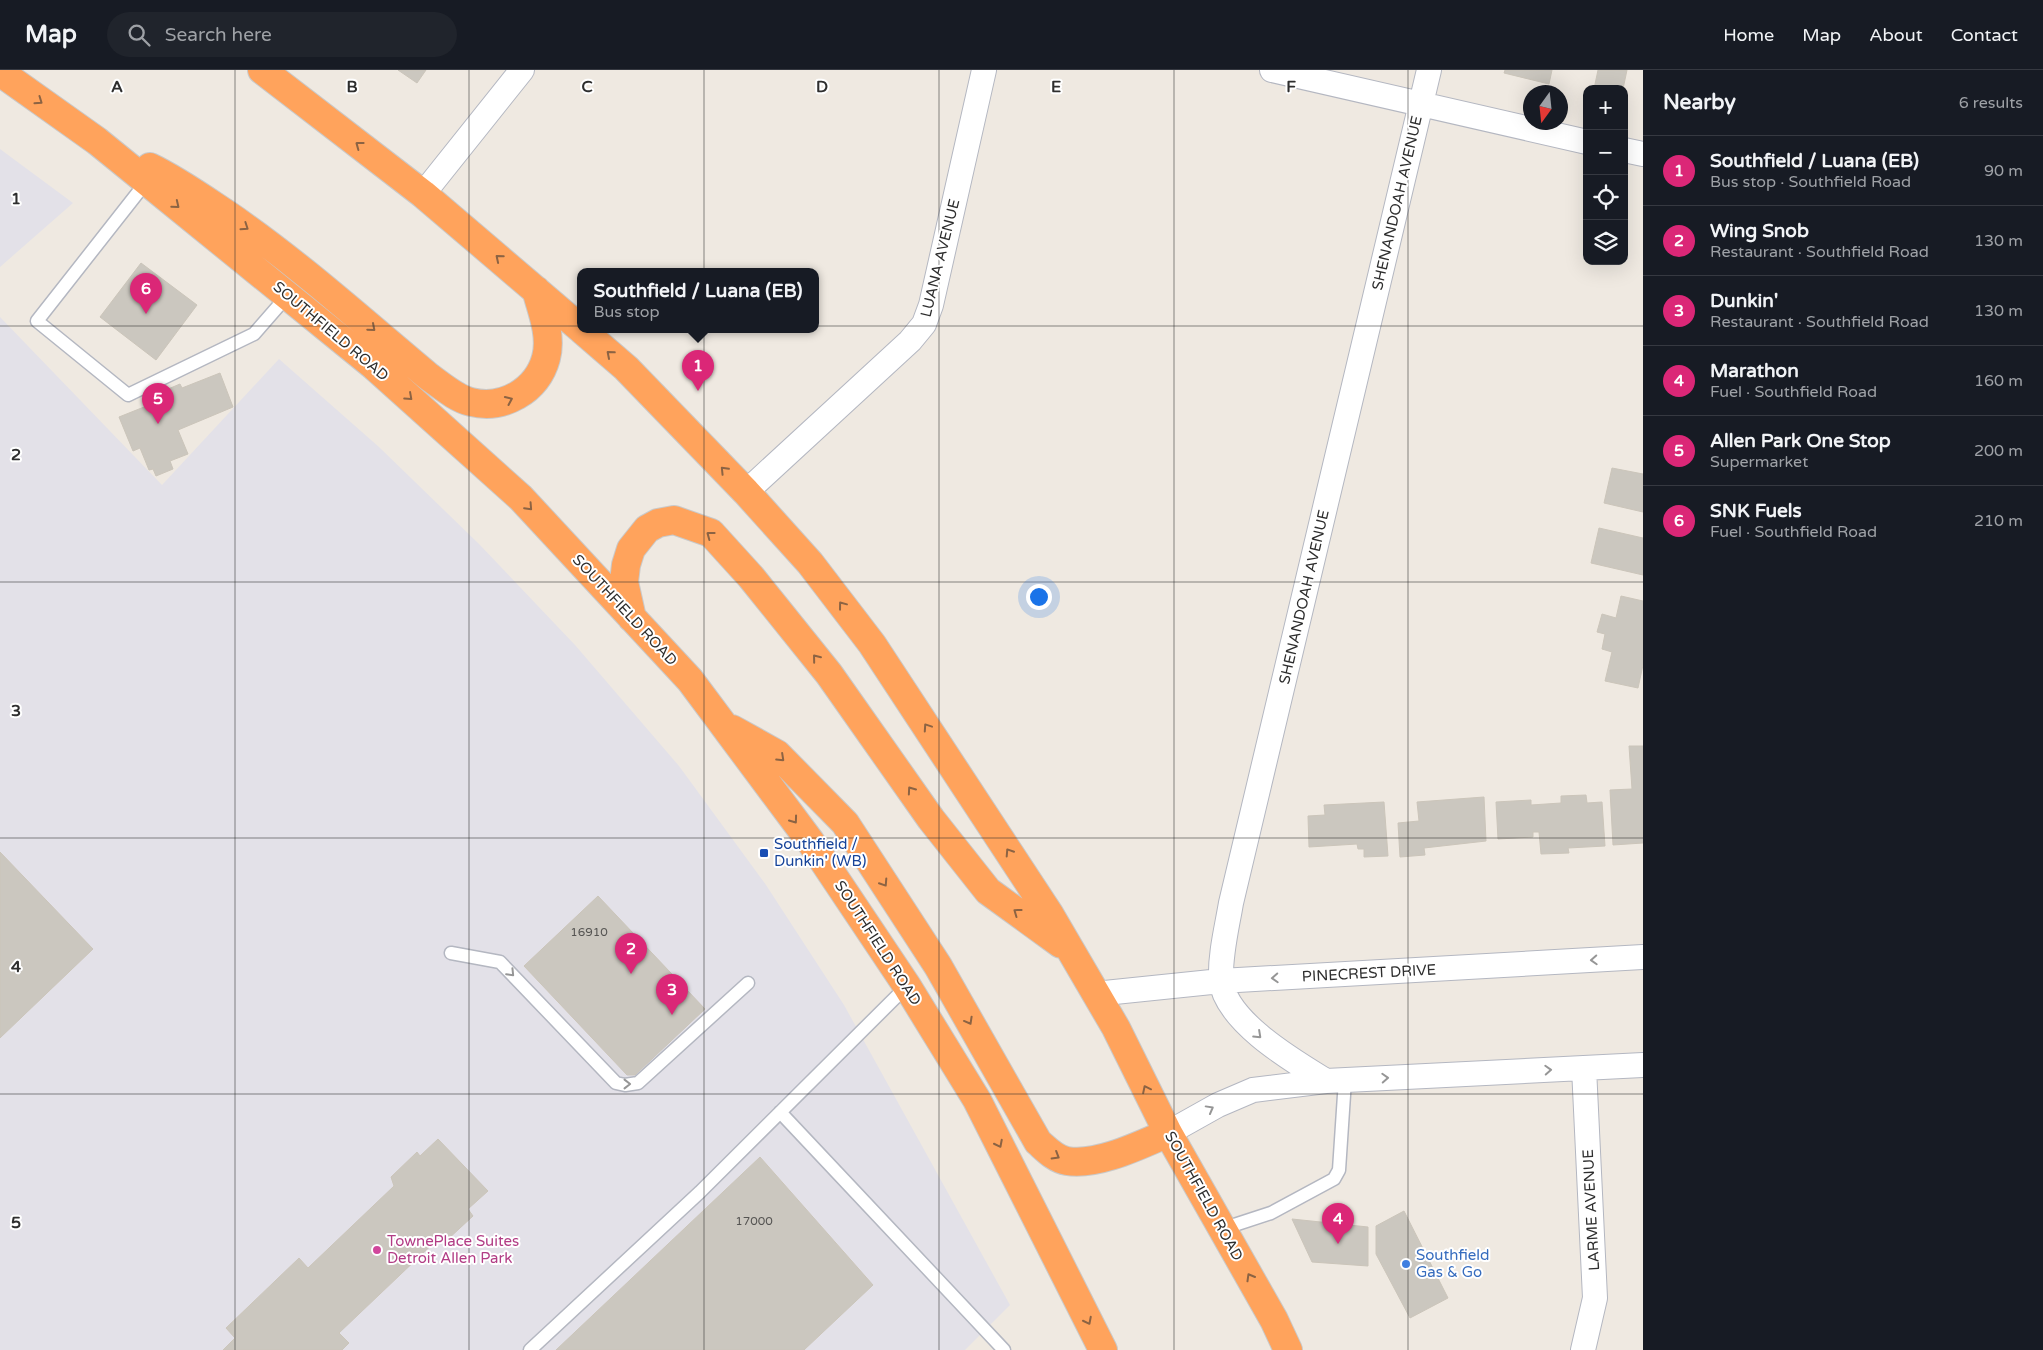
<!DOCTYPE html>
<html lang="en">
<head>
<meta charset="utf-8">
<style>
	body { margin:0; font-family:"Varela Round",sans-serif; background:#20242c; color:#f1f3f6 }
	.controls { position:absolute; right:15px; top:15px; display:grid; overflow:hidden; border-radius:10px; box-shadow:0 5px 20px #0002 }
	.controls button { width:45px; height:45px; display:grid; place-items:center; padding:0; border:0; border-bottom:1px solid #363941; background:#171b24; color:#f1f3f6; font:25px sans-serif }
	.compass { position:absolute; left:1523px; top:15px; width:45px; height:45px; border-radius:50%; background:#171b24; box-shadow:0 5px 20px #0002; rotate:195deg }
	.you { position:absolute; left:1038px; top:526px; width:18px; height:18px; margin:-12px; border:4px solid #fff; border-radius:50%; background:#1a73e8; box-shadow:0 0 0 8px #1a73e833 }
	.badge { display:grid; place-items:center; width:32px; height:32px; border-radius:50%; background:#db2777; color:#fff; font-size:16px; font-weight:700 }
	.pin { position:absolute; translate:-50% -41px; filter:drop-shadow(0 1px 2px #0008) }
	.pin::after { content:''; position:absolute; top:26px; width:18px; height:15px; background:inherit; clip-path:polygon(0 0,100% 0,50% 100%) }
	.popup { position:absolute; left:577px; top:198px; width:242px; height:65px; box-sizing:border-box; display:grid; place-content:center; border-radius:10px; background:#171b24; filter:drop-shadow(0 1px 4px #0005); font-size:16px; white-space:nowrap; color:#9ea1a6 }
	.popup b { font-size:19px; color:#f1f3f6 }
	.popup::after { content:''; position:absolute; left:50%; top:100%; margin-left:-10px; border:10px solid transparent; border-top-color:#171b24 }
	.list { margin:0; padding:0; list-style:none }
	h2 { display:flex; justify-content:space-between; align-items:center; height:65px; margin:0; padding:0 20px; font-size:21px }
	h2 small { font-size:16px; font-weight:400; color:#9ea1a6 }
	.list li { display:grid; grid-template-columns:32px 1fr auto; gap:15px; align-items:center; box-sizing:border-box; height:70px; padding:0 20px; border-top:1px solid #363941 }
	.list b { display:block; font-size:19px; white-space:nowrap }
	.list p { margin:0; font-size:16px; white-space:nowrap; color:#9ea1a6 }
	.list em { font-size:16px; font-style:normal; color:#9ea1a6 }
	.icon { flex:none; width:28px; height:28px; fill:none; stroke:currentColor; stroke-width:2; stroke-linecap:round; stroke-linejoin:round }
	.map { position:relative; flex:none; width:1643px; height:1280px; overflow:hidden }
	header { display:flex; align-items:center; gap:30px; box-sizing:border-box; height:70px; padding:0 25px; background:#171b24; border-bottom:1px solid #363941 }
	header strong { font-size:24px }
	nav { display:flex; gap:28px; margin-inline-start:auto; font-size:18px }
	.search { width:350px; height:45px; background:#20242c; display:flex; align-items:center; gap:12px; box-sizing:border-box; padding:0 18px; border-radius:28px; color:#9ea1a6; font-size:19px }
	main { display:flex }
	aside { flex:1; background:#171b24 }
	.map>svg:first-child { display:block }
</style>
</head>
<body>
<header>
<strong>Map</strong>
<div class="search"><svg class="icon" aria-label="search" viewBox="0 0 24 24"><circle cx="10" cy="10" r="6"/><path d="M15 15l6 6"/></svg>Search here</div>
<nav><a>Home</a><a>Map</a><a>About</a><a>Contact</a></nav>
</header>
<main>
<div class="map">
<svg width="1643" height="1280" viewBox="0 0 1643 1280">
	<rect width="100%" height="100%" fill="#efe9e1"/>
	<path fill="#e3e1e8" d="M0,79L73,133L0,197Z
		M0,247L162,415L279,289L379,377L479,474L575,575L679,696L766,815L844,935L1010,1235L965,1280H0Z"/>
	<path fill="#cbc7bf" stroke="#cbc5ba" d="M398,0H426L417,13Z
		M1505,0H1552L1549,14L1504,3Z
		M1598,0H1627L1623,19H1594Z
		M141,193L197,235L156,290L100,247Z
		M220,303L233,337L178,360L188,384L170,391L173,399L156,406L153,399L149,400L140,378L133,381L119,347L164,329L161,322L180,314L182,318Z
		M1612,398L1643,404V442L1604,433Z
		M1599,458L1643,468V505L1591,493Z
		M1621,526L1643,531V595L1638,618L1605,611L1612,582L1602,579L1605,564L1597,562L1602,544L1616,548Z
		M1629,676H1643V773L1613,775L1610,720L1632,719Z
		M1586,725L1587,733L1602,732L1605,776L1568,778L1569,783L1541,784L1539,762H1533V767L1498,769L1496,732L1531,730V735L1561,733V726Z
		M1484,727L1486,771L1424,778L1425,785L1400,787L1398,753L1419,751L1417,732Z
		M1384,732L1388,786L1364,787V779H1358L1357,774L1309,777L1308,746L1325,745L1324,735Z
		M0,782L93,879L0,968Z
		M598,826L705,939L635,1005H627L524,896Z
		M438,1069L488,1121L468,1139L473,1146L446,1171L441,1166L339,1263L349,1273L342,1280H223L235,1268L226,1258L299,1188L308,1198L394,1116L391,1107L417,1082L420,1086Z
		M760,1087L873,1215L804,1280H556Z
		M1404,1141L1448,1228L1410,1248L1376,1184V1156Z
		M1292,1149L1368,1157V1196L1312,1192Z"/>
	<g fill="none" stroke-linecap="round" stroke-linejoin="round">
		<defs>
			<path id="lane" d="M147,111L37,251L128,325L254,264L288,225
				M451,883L500,892L616,1013L625,1015L638,1013L748,913
				M780,1042L1004,1280
				M1222,1159L1271,1143L1334,1109L1339,1100L1345,1010
				M530,1280L700,1122L907,916"/>
			<path id="street" d="M1272,0L1587,72
				M1624,80L1643,84
				M423,124L522,0
				M746,422L910,271L924,254L931,235L984,0
				M1095,924L1221,911L1643,887
				M1326,1011C1295,992 1224,951 1221,909C1220,884 1227,857 1231,833L1429,0
				M1168,1063L1218,1035L1253,1020L1326,1011L1643,995
				M1583,1280L1595,1228L1584,998"/>
			<path id="highway" d="M262,0L423,124L580,258
				M0,2L97,71L374,296L521,428L690,610L810,771L907,916L977,1030L1103,1280
				M150,97C177,110 201,127 225,143C297,192 361,250 428,306C441,315 455,328 471,332C503,340 537,321 546,288C552,266 542,241 536,220
				M582,260L626,298L746,422L810,493L872,574L1050,845L1116,958L1168,1063L1274,1250L1288,1280
				M632,548L624,512L626,495L631,479L647,459L658,453L674,450L711,463L751,507L829,604L931,749L988,821L1061,874
				M732,659L777,684L845,753L938,896L1038,1072C1046,1079 1055,1089 1067,1091C1098,1096 1140,1075 1168,1063"/>
		</defs>
		<use href="#lane" stroke="#b4b7c1" stroke-width="15"/>
		<use href="#street" stroke="#b4b7c1" stroke-width="26"/>
		<use href="#highway" stroke="#c9c9c9" stroke-width="30"/>
		<use href="#lane" stroke="#fff" stroke-width="12"/>
		<use href="#street" stroke="#fff" stroke-width="24"/>
		<use href="#highway" stroke="#ffa35c" stroke-width="28"/>
	</g>
	<defs><path id="oneway-chevron" d="M-2-3.5L2.5 0L-2 3.5" fill="none" stroke-width="1.6" stroke-linecap="round" stroke-linejoin="round" transform="scale(1.25)"/></defs>
	<g stroke="#8c6343">
		<use href="#oneway-chevron" transform="translate(39 31) rotate(35)"/>
		<use href="#oneway-chevron" transform="translate(359 75) rotate(-143)"/>
		<use href="#oneway-chevron" transform="translate(176 135) rotate(39)"/>
		<use href="#oneway-chevron" transform="translate(245 157) rotate(34)"/>
		<use href="#oneway-chevron" transform="translate(499 188) rotate(-140)"/>
		<use href="#oneway-chevron" transform="translate(372 258) rotate(41)"/>
		<use href="#oneway-chevron" transform="translate(610 284) rotate(-139)"/>
		<use href="#oneway-chevron" transform="translate(409 327) rotate(42)"/>
		<use href="#oneway-chevron" transform="translate(509 330) rotate(-24)"/>
		<use href="#oneway-chevron" transform="translate(724 400) rotate(-134)"/>
		<use href="#oneway-chevron" transform="translate(529 437) rotate(47)"/>
		<use href="#oneway-chevron" transform="translate(710 465) rotate(-143)"/>
		<use href="#oneway-chevron" transform="translate(842 535) rotate(-127)"/>
		<use href="#oneway-chevron" transform="translate(816 588) rotate(-129)"/>
		<use href="#oneway-chevron" transform="translate(927 657) rotate(-124)"/>
		<use href="#oneway-chevron" transform="translate(781 688) rotate(43)"/>
		<use href="#oneway-chevron" transform="translate(911 720) rotate(-125)"/>
		<use href="#oneway-chevron" transform="translate(794 750) rotate(54)"/>
		<use href="#oneway-chevron" transform="translate(1009 782) rotate(-123)"/>
		<use href="#oneway-chevron" transform="translate(884 813) rotate(57)"/>
		<use href="#oneway-chevron" transform="translate(1017 842) rotate(-144)"/>
		<use href="#oneway-chevron" transform="translate(969 951) rotate(61)"/>
		<use href="#oneway-chevron" transform="translate(1146 1019) rotate(-116)"/>
		<use href="#oneway-chevron" transform="translate(999 1074) rotate(63)"/>
		<use href="#oneway-chevron" transform="translate(1056 1086) rotate(31)"/>
		<use href="#oneway-chevron" transform="translate(1250 1207) rotate(-120)"/>
		<use href="#oneway-chevron" transform="translate(1088 1251) rotate(63)"/>
	</g>
	<g stroke="#969696">
		<use href="#oneway-chevron" transform="translate(1594 890) rotate(177)"/>
		<use href="#oneway-chevron" transform="translate(511 903) rotate(46)"/>
		<use href="#oneway-chevron" transform="translate(1275 908) rotate(177)"/>
		<use href="#oneway-chevron" transform="translate(1258 965) rotate(43)"/>
		<use href="#oneway-chevron" transform="translate(1548 1000) rotate(-3)"/>
		<use href="#oneway-chevron" transform="translate(1385 1008) rotate(-3)"/>
		<use href="#oneway-chevron" transform="translate(627 1014)"/>
		<use href="#oneway-chevron" transform="translate(1210 1039) rotate(-29)"/>
	</g>
	<path fill="none" stroke="#2e2e2e" stroke-width="1" stroke-opacity="0.55" d="M235,0V1280M469,0V1280M704,0V1280M939,0V1280M1174,0V1280M1408,0V1280M0,256H1643M0,512H1643M0,768H1643M0,1024H1643"/>
	<rect fill="#1a4fb4" stroke="#fff" stroke-width="2" x="759" y="778" width="10" height="10" rx="2.5"/>
	<circle fill="#d1479c" stroke="#fff" stroke-width="2" cx="377" cy="1180" r="5"/>
	<circle fill="#3f7fe0" stroke="#fff" stroke-width="2" cx="1406" cy="1194" r="5"/>
	<g text-anchor="middle" dominant-baseline="central" stroke-width="4" stroke-linejoin="round" paint-order="stroke">
		<g font-size="12" fill="#555452">
			<text x="589" y="862">16910</text>
			<text x="754" y="1151">17000</text>
		</g>
		<g font-size="15" fill="#2e2e2e" stroke="#fff">
			<text transform="translate(1397 133) rotate(-77)">SHENANDOAH AVENUE</text>
			<text transform="translate(940 188) rotate(-76)">LUANA AVENUE</text>
			<text transform="translate(331 261) rotate(40)">SOUTHFIELD ROAD</text>
			<text transform="translate(1304 527) rotate(-77)">SHENANDOAH AVENUE</text>
			<text transform="translate(625 540) rotate(47)">SOUTHFIELD ROAD</text>
			<text transform="translate(878 873) rotate(57)">SOUTHFIELD ROAD</text>
			<text transform="translate(1369 903) rotate(-3)">PINECREST DRIVE</text>
			<text transform="translate(1204 1126) rotate(61)">SOUTHFIELD ROAD</text>
			<text transform="translate(1591 1140) rotate(-93)">LARME AVENUE</text>
		</g>
		<g font-size="15" fill="#164399" stroke="#fff" text-anchor="start">
			<text x="774" y="774">Southfield /<tspan x="774" dy="17">Dunkin' (WB)</tspan></text>
		</g>
		<g font-size="15" fill="#b23c85" stroke="#fff" text-anchor="start">
			<text x="387" y="1171">TownePlace Suites<tspan x="387" dy="17">Detroit Allen Park</tspan></text>
		</g>
		<g font-size="15" fill="#366cbe" stroke="#fff" text-anchor="start">
			<text x="1416" y="1185">Southfield<tspan x="1416" dy="17">Gas &amp; Go</tspan></text>
		</g>
	</g>
	<g font-size="16" text-anchor="middle" font-weight="bold" fill="#2e2e2e" stroke="#fff" stroke-width="4" stroke-linejoin="round" paint-order="stroke">
		<text x="117" y="22">A</text>
		<text x="352" y="22">B</text>
		<text x="587" y="22">C</text>
		<text x="822" y="22">D</text>
		<text x="1056" y="22">E</text>
		<text x="1291" y="22">F</text>
		<text x="16" y="134">1</text>
		<text x="16" y="390">2</text>
		<text x="16" y="646">3</text>
		<text x="16" y="902">4</text>
		<text x="16" y="1158">5</text>
	</g>
</svg>
<div class="controls">
<button>+</button>
<button>−</button>
<button><svg class="icon" aria-label="locate" viewBox="0 0 24 24"><circle cx="12" cy="12" r="6"/><path d="M12 2v4M12 18v4M2 12h4M18 12h4"/></svg></button>
<button><svg class="icon" aria-label="layers" viewBox="0 0 24 24"><path d="M12 4l9 5-9 5-9-5zM3 14l9 5 9-5"/></svg></button>
</div>
<svg class="compass" viewBox="-18 -18 36 36"><path d="M0-13l5 13h-10z" fill="#e53935"/><path d="M0 13l5-13h-10z" fill="#9ea1a6"/></svg>
<div class="you"></div>
<div class="pin badge" style="left:698px;top:321px">1</div>
<div class="popup"><b>Southfield / Luana (EB)</b>Bus stop</div>
<div class="pin badge" style="left:631px;top:904px">2</div>
<div class="pin badge" style="left:672px;top:945px">3</div>
<div class="pin badge" style="left:1338px;top:1174px">4</div>
<div class="pin badge" style="left:158px;top:354px">5</div>
<div class="pin badge" style="left:146px;top:244px">6</div>
</div>
<aside>
<h2>Nearby<small>6 results</small></h2>
<ul class="list">
<li><span class="badge">1</span><div><b>Southfield / Luana (EB)</b><p>Bus stop · Southfield Road</p></div><em>90 m</em></li>
<li><span class="badge">2</span><div><b>Wing Snob</b><p>Restaurant · Southfield Road</p></div><em>130 m</em></li>
<li><span class="badge">3</span><div><b>Dunkin'</b><p>Restaurant · Southfield Road</p></div><em>130 m</em></li>
<li><span class="badge">4</span><div><b>Marathon</b><p>Fuel · Southfield Road</p></div><em>160 m</em></li>
<li><span class="badge">5</span><div><b>Allen Park One Stop</b><p>Supermarket</p></div><em>200 m</em></li>
<li><span class="badge">6</span><div><b>SNK Fuels</b><p>Fuel · Southfield Road</p></div><em>210 m</em></li>
</ul>
</aside>
</main>
</body>
</html>
